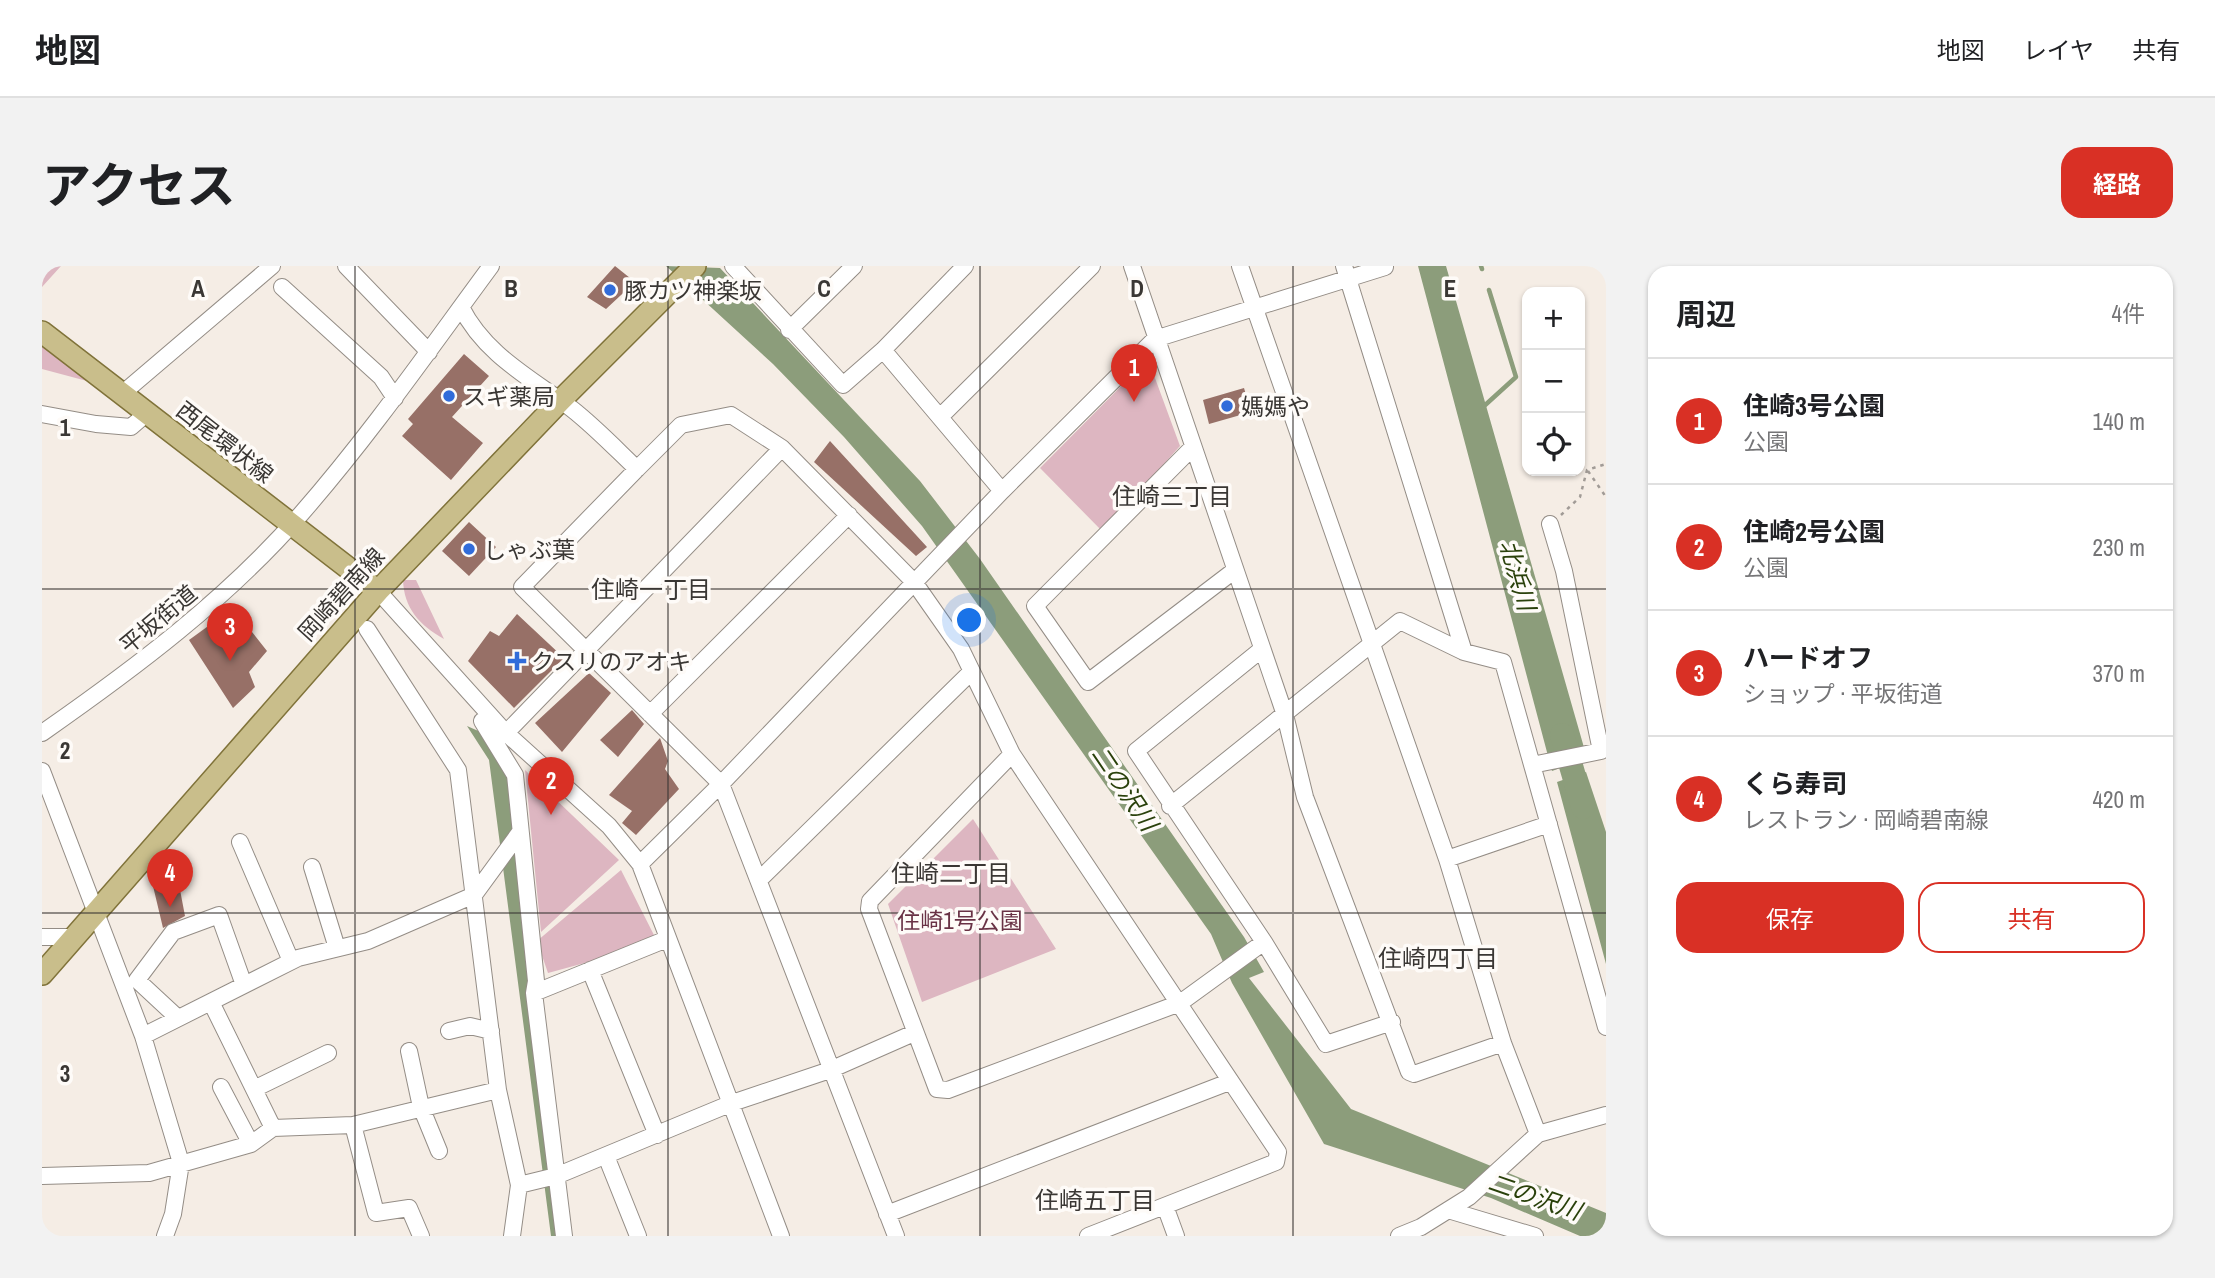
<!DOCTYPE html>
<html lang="ja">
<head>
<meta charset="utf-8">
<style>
	body { margin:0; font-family:"Archivo Narrow","Noto Sans JP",sans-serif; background:#f2f2f2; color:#202124 }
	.controls { position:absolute; right:21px; top:21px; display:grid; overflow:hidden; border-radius:14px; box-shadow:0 2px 5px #0004 }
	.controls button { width:63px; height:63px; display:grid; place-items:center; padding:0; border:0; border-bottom:2px solid #e0e0e0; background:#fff; color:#202124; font:35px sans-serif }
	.you { position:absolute; left:928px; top:355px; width:24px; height:24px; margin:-18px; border:5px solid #fff; border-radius:50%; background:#1a73e8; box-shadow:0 0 0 10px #1a73e833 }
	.badge { display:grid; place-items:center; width:46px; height:46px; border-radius:50%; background:#d93025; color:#fff; font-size:23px; font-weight:700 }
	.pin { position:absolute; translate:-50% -58px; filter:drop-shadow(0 2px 4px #0008) }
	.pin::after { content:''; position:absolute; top:37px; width:24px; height:21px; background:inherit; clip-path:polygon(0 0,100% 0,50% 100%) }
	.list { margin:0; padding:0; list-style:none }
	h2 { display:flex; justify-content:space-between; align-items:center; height:91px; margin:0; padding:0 28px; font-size:30px }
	h2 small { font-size:23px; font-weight:400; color:#757577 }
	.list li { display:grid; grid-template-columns:46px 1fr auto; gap:21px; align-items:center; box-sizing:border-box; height:126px; padding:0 28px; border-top:2px solid #e0e0e0 }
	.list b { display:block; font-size:26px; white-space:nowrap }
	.list p { margin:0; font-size:23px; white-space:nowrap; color:#757577 }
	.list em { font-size:23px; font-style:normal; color:#757577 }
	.actions { display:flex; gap:14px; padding:21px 28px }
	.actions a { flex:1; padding:16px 0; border:2px solid #d93025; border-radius:21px; text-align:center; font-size:24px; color:#d93025 }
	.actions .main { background:#d93025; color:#fff }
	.icon { flex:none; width:38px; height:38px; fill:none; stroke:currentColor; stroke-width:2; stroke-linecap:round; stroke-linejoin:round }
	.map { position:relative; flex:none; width:1564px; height:970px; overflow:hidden; border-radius:21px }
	header { display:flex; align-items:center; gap:42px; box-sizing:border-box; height:98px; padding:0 35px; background:#fff; border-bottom:2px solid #e0e0e0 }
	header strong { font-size:33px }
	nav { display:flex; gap:38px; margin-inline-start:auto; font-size:24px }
	.intro { display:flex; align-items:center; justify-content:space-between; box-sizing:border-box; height:168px; padding:0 42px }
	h1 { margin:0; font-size:49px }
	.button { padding:18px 32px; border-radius:21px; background:#d93025; color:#fff; font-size:24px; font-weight:700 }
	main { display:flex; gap:42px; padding:0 42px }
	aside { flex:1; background:#fff; border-radius:21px; box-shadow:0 2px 5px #0004 }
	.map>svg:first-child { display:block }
</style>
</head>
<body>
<header>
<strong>地図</strong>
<nav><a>地図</a><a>レイヤ</a><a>共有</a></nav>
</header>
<div class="intro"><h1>アクセス</h1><a class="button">経路</a></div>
<main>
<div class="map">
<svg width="1564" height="970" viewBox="0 0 1564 970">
	<rect width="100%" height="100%" fill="#f5ede5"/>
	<path fill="#ddb6c1" d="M0,0H19L0,21Z
		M0,79L45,115L0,103Z
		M1106,93L1138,180L1061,266L998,202Z
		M361,314H374L402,373C377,359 362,342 361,314Z
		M483,504L577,594L499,666Z
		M931,553L1014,683L880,736L846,638Z
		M579,604L616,677L506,707L495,675Z"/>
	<path fill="#8c9d7b" d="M624,0L678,2L878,215L938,293L1202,671L1222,706L1207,712L1309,843L1564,947V970H1538L1449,932L1282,878L1190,717L1169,668L880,260L802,171L731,98Z
		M1376,0H1404L1545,492L1510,505Z
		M425,460L441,467L467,507L518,970H509L447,494Z
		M1544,506L1564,566V698L1515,516Z"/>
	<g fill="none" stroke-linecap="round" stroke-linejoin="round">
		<path stroke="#8c9d7b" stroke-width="4.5" d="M1439,0L1440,3
			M1441,141L1474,111L1447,24"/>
		<path stroke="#8c9d7b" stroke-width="24" d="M1520,469L1541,541"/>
	</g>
	<path fill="#977067" d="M573,0L593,16L564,43L545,31Z
		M422,88L447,110L410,151L441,177L409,214L360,170L371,158L366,153Z
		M1202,122L1209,146L1167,158L1161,134Z
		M788,175L885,281L874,290L772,196Z
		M427,256L454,281L427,310L400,285Z
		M191,342L225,385L207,406L213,421L191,442L147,374Z
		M475,348L522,392L472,442L426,395L448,365L457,370Z
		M547,407L569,427L520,486L493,457Z
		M590,444L602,458L576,491L558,474Z
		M618,472L626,495L623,503L637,523L594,569L580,557L590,545L567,529Z
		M135,608L143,650L121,662L111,620Z"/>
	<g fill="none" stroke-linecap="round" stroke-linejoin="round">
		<defs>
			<path id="minor" d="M304,0L387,86
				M691,0L801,119L841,84L923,0
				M1090,0L1243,449L1263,531L1367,806L1372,808L1461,777
				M1198,0L1405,593L1461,777L1496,868
				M1302,0L1422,386L1461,396L1564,761
				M240,21L339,111L353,132
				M419,41C443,89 489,112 530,143C553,161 574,183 595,203L480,321L679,518L854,970
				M747,64L812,0
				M841,84L960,225
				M81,127L230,0
				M0,148L54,158L89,161L104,148
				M898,151L1050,0
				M1150,182L993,340L1046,416L1193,304
				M595,203L639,159L689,149L740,182
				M336,325L464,467L567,560L598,598L739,970
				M325,363L416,504L456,824L477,919L470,970
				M1220,383L1094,485L1222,676L1284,778L1350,756
				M608,448L807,249
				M440,455L473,509L494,715L492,727L522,970
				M0,467C93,402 184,334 259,248C328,169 387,84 449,0
				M464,467L740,182L872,316L919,383L970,488L1236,886L1234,896L1046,970
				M970,488L828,635L827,643L895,823L906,824L1138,737L1222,676
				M1490,499L1559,485L1522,305L1508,258
				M0,505L101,770L139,897L131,948L123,970
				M1128,540L1358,355L1422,386
				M198,576L249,695
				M1405,593L1507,558
				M598,598L679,518L960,225L1113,73L1343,1
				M270,601L295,682
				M717,614L929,406
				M0,671H32
				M548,704L615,869
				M492,727L625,673
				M169,736L231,862
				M136,752L95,714L131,666L177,649L202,719
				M407,765L428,760L449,765
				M101,770L256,692L326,675L432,629L478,566
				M367,785L379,841L397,885
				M179,821L209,878
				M212,823L286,787
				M311,859L334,947L367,942L379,970
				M564,890L596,970
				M0,910L107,907L209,878L231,862L311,859L456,824
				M477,919L514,910L690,837L788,804L872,767
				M1123,940L1134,970
				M1406,944L1493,970
				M845,948L1187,816
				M1357,970L1379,961L1427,931L1496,868L1564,849"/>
			<path id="major" d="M0,66L336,325
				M0,708L336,325L518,135L653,0"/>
		</defs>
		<use href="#minor" stroke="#948d86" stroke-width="18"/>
		<use href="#major" stroke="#80733a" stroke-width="24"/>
		<path stroke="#a19b96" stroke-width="2.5" stroke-dasharray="3.5 5" stroke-linecap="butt" d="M1546,205L1564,231
			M1519,249L1538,231L1545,204L1564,198"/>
		<use href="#minor" stroke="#fff" stroke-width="16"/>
		<use href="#major" stroke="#c9be8b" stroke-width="21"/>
	</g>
	<path fill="none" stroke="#3a3734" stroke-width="2" stroke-opacity="0.55" d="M313,0V970M626,0V970M938,0V970M1251,0V970M0,323H1564M0,647H1564"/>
	<g fill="#316cda" stroke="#fefbf8" stroke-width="2.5">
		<circle cx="568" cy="24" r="7"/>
		<circle cx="407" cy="130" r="7"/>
		<circle cx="1185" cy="140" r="7"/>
		<circle cx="427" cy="283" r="7"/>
		<path d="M471.5 384.5h7v7h7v7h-7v7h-7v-7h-7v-7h7z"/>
	</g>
	<g text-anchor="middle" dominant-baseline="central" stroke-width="7" stroke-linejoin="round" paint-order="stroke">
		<g font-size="23" fill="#3a3734" stroke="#fefbf8" text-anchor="start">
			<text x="582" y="24">豚カツ神楽坂</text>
			<text x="421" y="130">スギ薬局</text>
			<text x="1199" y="140">媽媽や</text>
			<text x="441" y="283">しゃぶ葉</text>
			<text x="489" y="395">クスリのアオキ</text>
		</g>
		<g font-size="23" fill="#3a3734" stroke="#fefbf8">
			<text transform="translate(183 176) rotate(38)">西尾環状線</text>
			<text transform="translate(299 328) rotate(-48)">岡崎碧南線</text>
			<text transform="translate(116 353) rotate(-40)">平坂街道</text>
		</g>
		<g font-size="23" fill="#693245" stroke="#fefbf8">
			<text x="918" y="654">住崎1号公園</text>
		</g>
		<g font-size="24" fill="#3a3734" stroke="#fefbf8">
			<text x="1130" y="230">住崎三丁目</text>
			<text x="609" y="323">住崎一丁目</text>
			<text x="909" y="607">住崎二丁目</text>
			<text x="1396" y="692">住崎四丁目</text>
			<text x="1053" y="934">住崎五丁目</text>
		</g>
		<g font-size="24" font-style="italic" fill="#2a410b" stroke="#fefbf8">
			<text transform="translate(1476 309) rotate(74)">北浜川</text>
			<text transform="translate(1083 522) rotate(56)">二の沢川</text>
			<text transform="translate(1493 930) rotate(19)">二の沢川</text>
		</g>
	</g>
	<g font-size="23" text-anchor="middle" font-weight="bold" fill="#3a3734" stroke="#fefbf8" stroke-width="7" stroke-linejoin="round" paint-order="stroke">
		<text x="156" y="31">A</text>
		<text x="469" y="31">B</text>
		<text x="782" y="31">C</text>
		<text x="1095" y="31">D</text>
		<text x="1408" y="31">E</text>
		<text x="23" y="170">1</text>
		<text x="23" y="493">2</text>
		<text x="23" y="816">3</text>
	</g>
</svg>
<div class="controls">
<button>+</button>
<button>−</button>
<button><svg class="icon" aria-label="locate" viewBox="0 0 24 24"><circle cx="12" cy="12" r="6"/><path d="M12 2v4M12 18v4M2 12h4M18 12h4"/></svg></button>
</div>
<div class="you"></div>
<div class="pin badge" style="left:1092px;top:136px">1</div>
<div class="pin badge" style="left:509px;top:549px">2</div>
<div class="pin badge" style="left:188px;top:395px">3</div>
<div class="pin badge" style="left:128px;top:641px">4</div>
</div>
<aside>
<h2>周辺<small>4件</small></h2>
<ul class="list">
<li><span class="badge">1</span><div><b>住崎3号公園</b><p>公園</p></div><em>140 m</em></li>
<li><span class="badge">2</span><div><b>住崎2号公園</b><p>公園</p></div><em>230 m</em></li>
<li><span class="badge">3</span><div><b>ハードオフ</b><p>ショップ · 平坂街道</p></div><em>370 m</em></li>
<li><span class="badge">4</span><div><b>くら寿司</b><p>レストラン · 岡崎碧南線</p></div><em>420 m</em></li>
</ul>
<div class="actions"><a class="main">保存</a><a>共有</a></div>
</aside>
</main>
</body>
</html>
